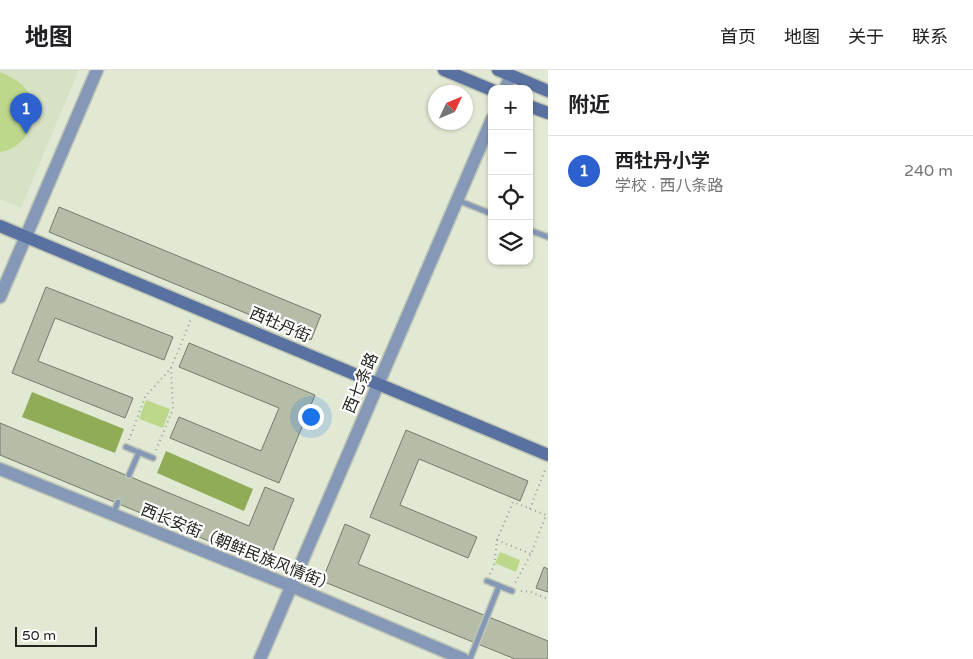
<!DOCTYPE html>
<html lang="zh">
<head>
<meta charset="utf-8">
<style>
	body { margin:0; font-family:"Varela Round","Noto Sans SC",sans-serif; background:#f6f6f6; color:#202124 }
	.controls { position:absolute; right:15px; top:15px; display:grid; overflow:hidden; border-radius:10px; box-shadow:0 1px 4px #0004 }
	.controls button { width:45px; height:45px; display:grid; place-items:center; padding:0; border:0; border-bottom:1px solid #e0e0e0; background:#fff; color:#202124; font:25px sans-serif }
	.compass { position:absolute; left:428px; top:15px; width:45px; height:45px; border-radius:50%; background:#fff; box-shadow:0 1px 4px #0004; rotate:46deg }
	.scale { position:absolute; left:15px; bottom:12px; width:82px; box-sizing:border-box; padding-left:5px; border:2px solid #23261e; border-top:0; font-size:14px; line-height:18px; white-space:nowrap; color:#23261e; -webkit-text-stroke:4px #fff; paint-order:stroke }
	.you { position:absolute; left:310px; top:346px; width:18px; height:18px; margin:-12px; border:4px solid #fff; border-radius:50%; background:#1a73e8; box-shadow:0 0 0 8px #1a73e833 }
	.badge { display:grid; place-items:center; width:32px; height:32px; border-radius:50%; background:#2d61d0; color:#fff; font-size:16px; font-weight:700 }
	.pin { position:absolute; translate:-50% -41px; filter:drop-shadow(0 1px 2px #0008) }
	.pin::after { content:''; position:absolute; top:26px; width:18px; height:15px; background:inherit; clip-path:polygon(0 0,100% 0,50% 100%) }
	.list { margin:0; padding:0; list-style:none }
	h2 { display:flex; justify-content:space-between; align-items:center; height:65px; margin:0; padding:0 20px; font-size:21px }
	h2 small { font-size:16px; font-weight:400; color:#757577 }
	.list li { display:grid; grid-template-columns:32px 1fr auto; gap:15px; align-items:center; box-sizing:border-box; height:70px; padding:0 20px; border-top:1px solid #e0e0e0 }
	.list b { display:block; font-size:19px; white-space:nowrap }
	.list p { margin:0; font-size:16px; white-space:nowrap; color:#757577 }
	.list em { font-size:16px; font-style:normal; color:#757577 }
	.icon { flex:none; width:28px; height:28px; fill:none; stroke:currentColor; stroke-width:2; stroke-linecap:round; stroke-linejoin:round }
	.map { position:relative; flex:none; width:548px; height:589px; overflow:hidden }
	header { display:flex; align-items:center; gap:30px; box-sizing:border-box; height:70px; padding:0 25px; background:#fff; border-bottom:1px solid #e0e0e0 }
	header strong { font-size:24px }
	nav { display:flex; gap:28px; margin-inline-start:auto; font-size:18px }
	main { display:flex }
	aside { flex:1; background:#fff }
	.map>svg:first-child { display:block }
</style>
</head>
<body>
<header>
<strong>地图</strong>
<nav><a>首页</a><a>地图</a><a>关于</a><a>联系</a></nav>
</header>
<main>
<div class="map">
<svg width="548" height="589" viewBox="0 0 548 589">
	<rect width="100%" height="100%" fill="#e1e9d4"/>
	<path fill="#d7e2c5" d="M0,0H79L21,138L0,129Z"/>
	<path fill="#bdd88b" d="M0,2C11,7 21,11 28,22C43,46 28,77 0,82Z
		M146,330L170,339L163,358L139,349Z
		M500,482L520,490L516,502L495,493Z"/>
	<path fill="#90ac57" d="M32,322L124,359L115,383L22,347Z
		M166,381L253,419L244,441L157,403Z"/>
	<path fill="#b5bda9" stroke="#747b68" d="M59,137L321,245L311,270L49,162Z
		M46,217L173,267L164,290L55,248L38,291L133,328L125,348L12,303Z
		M189,273L315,325L279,413L170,368L179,347L261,381L279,338L179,297Z
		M0,353L249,456L265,417L294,429L267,495L0,385Z
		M406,360L528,411L520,431L419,389L400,435L477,467L468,488L370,447Z
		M345,454L370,465L358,494L548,571V589H515L322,511Z
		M544,497L548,499V522L536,518Z"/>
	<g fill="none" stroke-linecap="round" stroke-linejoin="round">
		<defs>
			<path id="service" d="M457,130L492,144
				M529,160L548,167
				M126,377L153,388
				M129,405L139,382
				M113,444L118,432
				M487,511L512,521
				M470,589L499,516"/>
			<path id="tertiary" d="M505,19L511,5
				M0,227L97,0
				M0,399L291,516L463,589
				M260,589L492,49"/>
			<path id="secondary" d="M444,0L492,20
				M498,0L548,21
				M529,36L548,43
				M0,156L548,385"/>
		</defs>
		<use href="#service" stroke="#bfc6b3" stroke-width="8"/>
		<use href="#tertiary" stroke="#bfc6b3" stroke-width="15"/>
		<use href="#secondary" stroke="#bfc6b3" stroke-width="15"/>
		<path stroke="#989e8e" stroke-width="2" stroke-dasharray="1 4" stroke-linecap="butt" d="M129,370L145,327L171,298L191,249
			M156,380L173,339L171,298
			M530,439L546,397
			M497,470L531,484
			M490,504L494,496L497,470L513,432L546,445L531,484L515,513
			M521,521L531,522L548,529"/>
		<use href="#service" stroke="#8698b8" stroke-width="5"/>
		<use href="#tertiary" stroke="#8698b8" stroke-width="12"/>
		<use href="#secondary" stroke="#5971a0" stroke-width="12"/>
	</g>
	<g text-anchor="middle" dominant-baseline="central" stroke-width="4.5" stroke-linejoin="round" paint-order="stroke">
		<g font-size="16" fill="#23261e" stroke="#fff">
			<text transform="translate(280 255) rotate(23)">西牡丹街</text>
			<text transform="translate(361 313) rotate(-67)">西七条路</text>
			<text transform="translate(238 478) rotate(22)">西长安街（朝鲜民族风情街）</text>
		</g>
	</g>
</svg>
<div class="controls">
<button>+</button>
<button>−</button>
<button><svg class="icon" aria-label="locate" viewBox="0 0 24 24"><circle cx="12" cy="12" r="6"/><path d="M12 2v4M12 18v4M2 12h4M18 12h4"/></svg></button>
<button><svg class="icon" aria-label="layers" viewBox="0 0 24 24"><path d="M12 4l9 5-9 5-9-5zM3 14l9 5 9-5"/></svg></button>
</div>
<svg class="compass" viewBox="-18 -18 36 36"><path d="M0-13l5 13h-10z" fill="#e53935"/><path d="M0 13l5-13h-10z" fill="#757577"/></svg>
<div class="scale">50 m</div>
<div class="you"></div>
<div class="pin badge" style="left:26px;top:64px">1</div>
</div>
<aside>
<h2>附近<small></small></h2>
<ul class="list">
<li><span class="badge">1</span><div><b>西牡丹小学</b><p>学校 · 西八条路</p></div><em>240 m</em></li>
</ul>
</aside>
</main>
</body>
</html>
